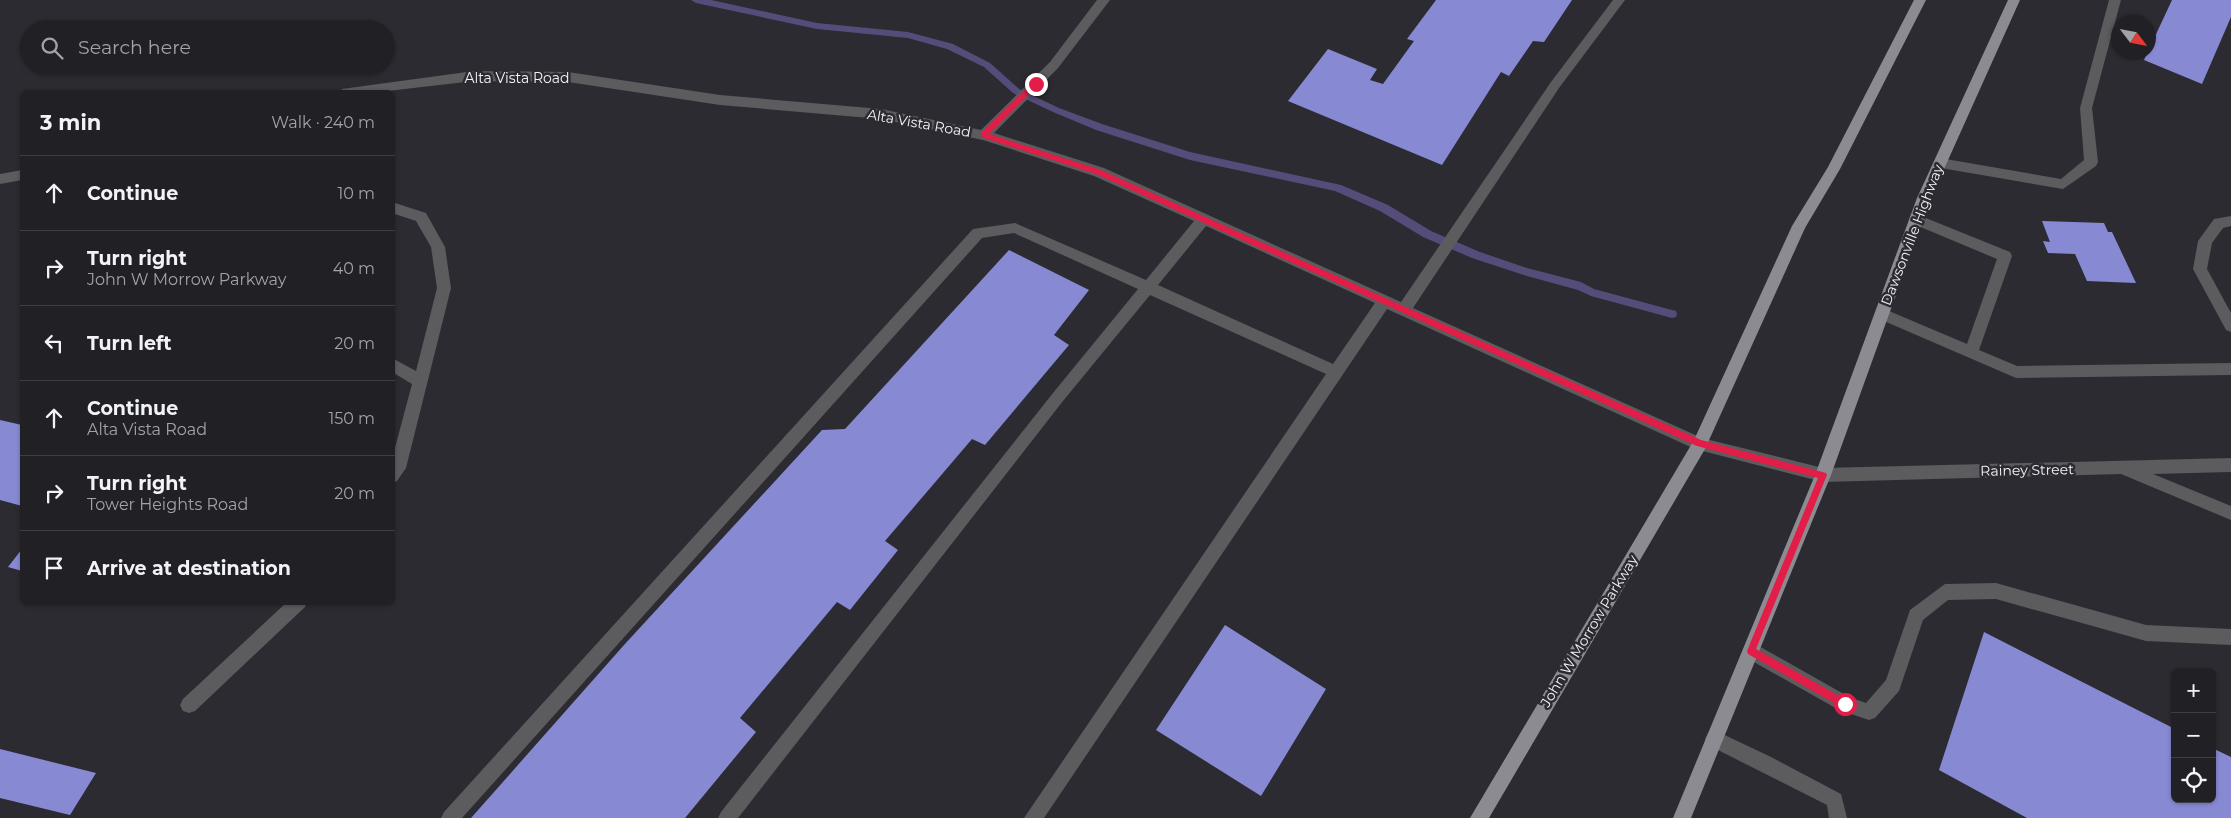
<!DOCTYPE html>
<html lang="en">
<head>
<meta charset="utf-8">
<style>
	body { margin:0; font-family:Montserrat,sans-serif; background:#2d2d32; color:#f1f3f6 }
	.controls { position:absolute; right:15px; bottom:15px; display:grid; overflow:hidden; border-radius:8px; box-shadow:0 1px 4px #0004 }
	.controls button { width:45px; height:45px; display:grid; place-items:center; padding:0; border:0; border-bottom:1px solid #3d3e42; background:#202025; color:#f1f3f6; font:25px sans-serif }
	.compass { position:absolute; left:2111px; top:15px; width:45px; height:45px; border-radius:50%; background:#202025; box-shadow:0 1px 4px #0004; rotate:122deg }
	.stop { position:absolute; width:15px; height:15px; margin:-11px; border:4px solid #e11d48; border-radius:50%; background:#fff }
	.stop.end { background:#e11d48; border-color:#fff; box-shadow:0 1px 5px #0008 }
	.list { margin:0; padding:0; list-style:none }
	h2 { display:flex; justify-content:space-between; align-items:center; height:65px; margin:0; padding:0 20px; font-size:21px }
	h2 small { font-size:16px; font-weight:400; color:#a2a3a7 }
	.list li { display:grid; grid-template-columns:32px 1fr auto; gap:15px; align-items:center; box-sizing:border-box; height:75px; padding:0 20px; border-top:1px solid #3d3e42 }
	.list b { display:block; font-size:19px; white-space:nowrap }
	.list p { margin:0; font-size:16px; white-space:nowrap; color:#a2a3a7 }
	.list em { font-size:16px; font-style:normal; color:#a2a3a7 }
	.icon { flex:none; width:28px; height:28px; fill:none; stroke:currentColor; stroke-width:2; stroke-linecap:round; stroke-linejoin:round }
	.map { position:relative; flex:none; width:2231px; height:818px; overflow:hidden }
	.search { position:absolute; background:#202025; box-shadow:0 1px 4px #0004; left:20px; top:20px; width:375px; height:55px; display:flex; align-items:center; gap:12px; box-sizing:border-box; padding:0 18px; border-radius:28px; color:#a2a3a7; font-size:19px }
	.panel { position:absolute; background:#202025; box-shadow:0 1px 4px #0004; left:20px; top:90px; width:375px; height:515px; border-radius:8px }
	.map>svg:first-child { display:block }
</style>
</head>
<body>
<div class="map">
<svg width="2231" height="818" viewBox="0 0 2231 818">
	<rect width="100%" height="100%" fill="#2b2b31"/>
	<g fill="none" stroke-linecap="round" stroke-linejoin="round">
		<path fill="#564c7a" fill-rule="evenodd" d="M691,0H711L817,23L908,32L953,44L990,63L1019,89L1059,108L1102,124L1190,152L1341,185L1388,205L1431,231L1480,252L1527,268L1581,282L1594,289L1672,310L1676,311L1677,314L1676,317L1672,318L1591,296L1578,290L1527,276L1472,258L1423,237L1380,211L1335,191L1190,160L1096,130L1053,112L1013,93L984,67L947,49L908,38L817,29L696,3Z"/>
	</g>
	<path fill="#878ad3" d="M1436,0H1572L1544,42L1533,41L1509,76L1501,72L1442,165L1288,101L1328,49L1377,69L1370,80L1383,84L1414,41L1407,39Z
		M2172,0H2231V17L2202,84L2144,60Z
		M2042,221L2104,223L2108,232H2112L2136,283L2087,281L2075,254L2048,253L2043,241L2050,242Z
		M1009,250L1089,290L1054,335L1069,345L985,445L972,439L885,541L898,550L850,610L837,602L740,718L756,732L685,818H471L624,645L822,430L845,429Z
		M0,420L22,425V506L0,500Z
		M22,549V571L8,567Z
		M1225,625L1326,689L1261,796L1156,730Z
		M1984,632L2175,729V799H2212V748L2231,757V818H2027L1939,770Z
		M0,749L96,773L70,815L0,798Z"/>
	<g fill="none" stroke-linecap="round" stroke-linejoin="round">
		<path fill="#5c5c5f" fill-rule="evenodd" d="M1097,0H1110L1058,68L994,133L1104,168L1401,302L1551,82L1613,0H1625L1559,88L1413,308L1702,438L1823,468L2231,458V472L2153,474L2231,506V520L2121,474L1823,482L1695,449L1387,309L1044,818H1024L1326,374L1150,295L1063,401L738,818H718L721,812L1053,393L1138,289L1014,233L982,238L462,818H441L444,812L973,229L1015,223L1146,280L1194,221L1094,176L983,140L881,119L720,105L568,82L474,81L379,92H340L342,89L474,71L568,72L720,95L881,109L981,130L1050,62ZM1206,226L1375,303L1333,364L1158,285Z
			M2109,0H2121L2092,108L2098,162L2096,166L2063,189L1935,167L1933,163L1940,158L2061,179L2084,160L2080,108Z
			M22,170V180L0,184V174Z
			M392,202L426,213L445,247L451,288L406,468L397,481L392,483V459L412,384L392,372V358L416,371L437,288L431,247L416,221L392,213Z
			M1916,214L2010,252L2012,256L1979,350L2017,366L2231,363V375L2016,378L1877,318L1875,314L1877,310L1882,308L1967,344L1997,259L1911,223L1909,219L1911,215Z
			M2231,216V226L2223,228L2212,243L2207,269L2231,313V332L2226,330L2193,269L2198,241L2214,219Z
			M1996,583L2146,625L2231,629V645L2146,641L1996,599L1948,600L1923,620L1899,691L1875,718L1869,720L1839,710L1745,657L1743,651L1745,645L1751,643L1757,645L1849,697L1866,703L1886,680L1910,610L1945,584Z
			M287,602H307L305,607L195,711L189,713L183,711L180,705L183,699Z
			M1714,730L1771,757L1841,794L1847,818H1829L1827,805L1708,745L1705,739L1708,733Z"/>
		<path fill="#8b8b91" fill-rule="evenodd" d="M1914,0H1926L1840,169L1805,228L1705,449L1489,818H1470L1694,440L1792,226L1828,167Z
			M2008,0H2020L1931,198L1831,475L1691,818H1673L1815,475L1917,198Z"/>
	</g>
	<path fill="#e11d48" d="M1033,82L1039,84L989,134L1101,170L1701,440L1826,473L1827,475L1756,649L1848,701V707H1841L1748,654L1747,651L1818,478L1697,446L1096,174L981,137V133Z"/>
	<g text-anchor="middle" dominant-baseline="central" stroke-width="5" stroke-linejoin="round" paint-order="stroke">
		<g font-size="14" fill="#f2f3f7" stroke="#2b2b31">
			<text x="517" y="78">Alta Vista Road</text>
			<text transform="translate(919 123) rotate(10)">Alta Vista Road</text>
			<text transform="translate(1912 235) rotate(-69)">Dawsonville Highway</text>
			<text transform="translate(2027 470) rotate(-1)">Rainey Street</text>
			<text transform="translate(1589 631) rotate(-59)">John W Morrow Parkway</text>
		</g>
	</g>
</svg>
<div class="controls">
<button>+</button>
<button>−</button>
<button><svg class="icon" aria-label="locate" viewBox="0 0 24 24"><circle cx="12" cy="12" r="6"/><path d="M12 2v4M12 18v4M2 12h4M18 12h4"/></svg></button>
</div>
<svg class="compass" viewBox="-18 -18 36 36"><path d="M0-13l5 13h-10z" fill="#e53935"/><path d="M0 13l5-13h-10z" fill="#a2a3a7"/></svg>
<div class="stop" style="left:1845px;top:704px"></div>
<div class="stop end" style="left:1036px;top:84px"></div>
<div class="search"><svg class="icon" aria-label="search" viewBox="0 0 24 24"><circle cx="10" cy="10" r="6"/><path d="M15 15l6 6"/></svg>Search here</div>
<section class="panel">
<h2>3 min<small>Walk · 240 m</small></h2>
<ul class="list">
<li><svg class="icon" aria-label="ahead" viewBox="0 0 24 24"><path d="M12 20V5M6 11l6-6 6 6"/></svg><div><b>Continue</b></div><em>10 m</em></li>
<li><svg class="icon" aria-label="right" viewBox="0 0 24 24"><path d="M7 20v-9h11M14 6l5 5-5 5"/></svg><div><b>Turn right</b><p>John W Morrow Parkway</p></div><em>40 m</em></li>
<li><svg class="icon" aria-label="left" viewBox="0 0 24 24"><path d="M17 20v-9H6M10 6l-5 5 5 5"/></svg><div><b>Turn left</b></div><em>20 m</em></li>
<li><svg class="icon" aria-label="ahead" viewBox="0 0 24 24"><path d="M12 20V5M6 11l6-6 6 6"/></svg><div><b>Continue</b><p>Alta Vista Road</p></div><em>150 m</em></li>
<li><svg class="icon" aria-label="right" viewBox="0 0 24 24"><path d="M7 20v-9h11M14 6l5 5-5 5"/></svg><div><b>Turn right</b><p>Tower Heights Road</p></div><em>20 m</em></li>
<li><svg class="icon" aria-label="arrive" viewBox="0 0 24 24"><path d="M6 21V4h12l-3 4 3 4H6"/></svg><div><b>Arrive at destination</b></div></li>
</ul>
</section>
</div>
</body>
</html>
